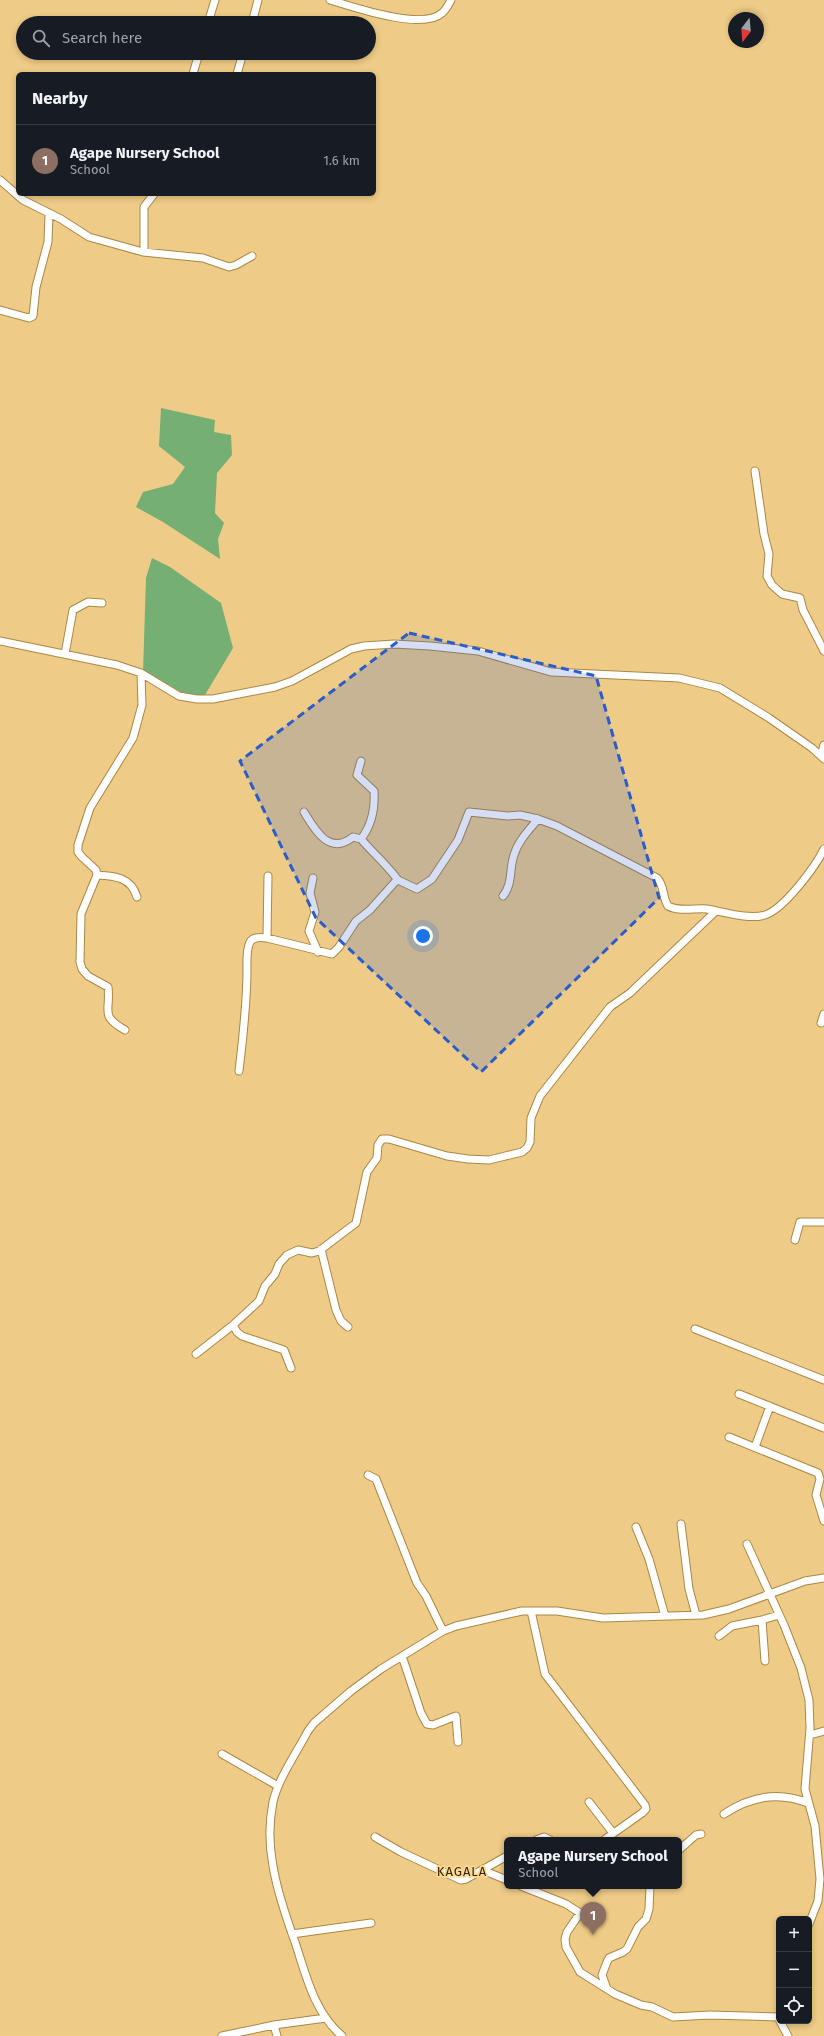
<!DOCTYPE html>
<html lang="en">
<head>
<meta charset="utf-8">
<style>
	body { margin:0; font-family:"Fira Sans",sans-serif; background:#242831; color:#f1f3f6 }
	.controls { position:absolute; right:12px; bottom:12px; display:grid; overflow:hidden; border-radius:6px; box-shadow:0 2px 6px #0003 }
	.controls button { width:36px; height:36px; display:grid; place-items:center; padding:0; border:0; border-bottom:1px solid #363941; background:#171b24; color:#f1f3f6; font:20px sans-serif }
	.compass { position:absolute; left:728px; top:12px; width:36px; height:36px; border-radius:50%; background:#171b24; box-shadow:0 2px 6px #0003; rotate:196deg }
	.you { position:absolute; left:423px; top:936px; width:14px; height:14px; margin:-10px; border:3px solid #fff; border-radius:50%; background:#1a73e8; box-shadow:0 0 0 6px #1a73e833 }
	.badge { display:grid; place-items:center; width:26px; height:26px; border-radius:50%; background:#98afe3; color:#fff; font-size:13px; font-weight:700 }
	.pin { position:absolute; translate:-50% -33px; filter:drop-shadow(0 1px 2px #0008) }
	.pin::after { content:''; position:absolute; top:21px; width:14px; height:12px; background:inherit; clip-path:polygon(0 0,100% 0,50% 100%) }
	.popup { position:absolute; left:504px; top:1837px; width:178px; height:52px; box-sizing:border-box; display:grid; place-content:center; border-radius:6px; background:#171b24; filter:drop-shadow(0 1px 3px #0005); font-size:13px; white-space:nowrap; color:#9ea1a6 }
	.popup b { font-size:15px; color:#f1f3f6 }
	.popup::after { content:''; position:absolute; left:50%; top:100%; margin-left:-8px; border:8px solid transparent; border-top-color:#171b24 }
	.list { margin:0; padding:0; list-style:none }
	h2 { display:flex; justify-content:space-between; align-items:center; height:52px; margin:0; padding:0 16px; font-size:17px }
	h2 small { font-size:13px; font-weight:400; color:#9ea1a6 }
	.list li { display:grid; grid-template-columns:26px 1fr auto; gap:12px; align-items:center; box-sizing:border-box; height:72px; padding:0 16px; border-top:1px solid #363941 }
	.list b { display:block; font-size:15px; white-space:nowrap }
	.list p { margin:0; font-size:13px; white-space:nowrap; color:#9ea1a6 }
	.list em { font-size:13px; font-style:normal; color:#9ea1a6 }
	.icon { flex:none; width:22px; height:22px; fill:none; stroke:currentColor; stroke-width:2; stroke-linecap:round; stroke-linejoin:round }
	.map { position:relative; flex:none; width:824px; height:2036px; overflow:hidden }
	.search { position:absolute; background:#171b24; box-shadow:0 2px 6px #0003; left:16px; top:16px; width:360px; height:44px; display:flex; align-items:center; gap:10px; box-sizing:border-box; padding:0 14px; border-radius:22px; color:#9ea1a6; font-size:15px }
	.panel { position:absolute; background:#171b24; box-shadow:0 2px 6px #0003; left:16px; top:72px; width:360px; height:124px; border-radius:6px }
	.map>svg:first-child { display:block }
</style>
</head>
<body>
<div class="map">
<svg width="824" height="2036" viewBox="0 0 824 2036">
	<rect width="100%" height="100%" fill="#eecb86"/>
	<path fill="#76af73" d="M161,408L215,420L214,432L231,435L232,455L217,473L215,513L224,523L218,539L220,559L163,522L136,507L143,492L173,484L185,467L159,446Z
		M152,558L170,567L221,603L233,648L202,700L180,693L143,673L146,578Z"/>
	<g fill="none" stroke-linecap="round" stroke-linejoin="round">
		<defs>
			<path id="minor" d="M330,0C353,7 423,31 442,13C446,10 449,4 451,0
				M208,23L215,0
				M252,23L258,0
				M193,74L199,53
				M237,74L243,53
				M0,180L23,200L61,219L89,237L143,252L203,258L229,267L236,265L252,256
				M144,252V207L154,194
				M0,310L29,318L33,316L36,287L48,242L49,214
				M755,471L764,534L769,554L767,576L772,585L782,594L800,598L803,610L824,651
				M0,641L117,665L141,673L179,696L197,699H213L275,687L292,681L351,649L364,646L394,644L430,646L478,651L551,672L679,678L720,688L769,718L812,748L824,759
				M65,654L73,610L88,602L102,603
				M821,756L824,745
				M361,761L357,775L374,791C375,808 372,825 361,839
				M304,812C315,830 329,856 353,837L361,839C373,853 387,865 398,880
				M97,875C115,876 131,877 137,897
				M313,878L310,893L315,912L309,931L318,952
				M503,896C513,884 509,869 514,855C518,841 529,830 538,819
				M267,938L268,876
				M821,1023L824,1014
				M125,1030C99,1015 111,1012 108,987L88,976L82,969L80,962L81,914L97,875L96,870L82,857L78,852V845L90,808L133,738L142,705L141,673
				M239,1071C243,1037 247,1004 247,970C247,961 246,950 250,942C253,937 261,937 267,938L332,954L339,947L356,921L370,910L395,882L398,880L417,889L432,879L458,840L469,812L508,816L520,815L538,819L557,826L657,878C665,886 662,897 668,906C679,912 695,908 707,909C725,912 748,920 765,915C784,909 816,866 824,849
				M795,1240L800,1222H824
				M321,1249L336,1310L341,1321L348,1327
				M233,1325L237,1332L242,1336L284,1350L291,1368
				M695,1329L824,1380
				M196,1354L233,1325L259,1301L265,1286L275,1274L279,1264L287,1255L298,1250L312,1253L319,1251L356,1223L367,1172L377,1158L378,1145L382,1139H389L447,1156L468,1159L489,1160L522,1152L527,1148L530,1142L531,1118L540,1096L610,1007L630,993L716,911
				M739,1394L824,1428
				M729,1437L818,1473L820,1479L816,1495L824,1521
				M755,1447L770,1406
				M368,1475L376,1479L417,1583L426,1596L443,1631
				M681,1524L689,1589L696,1615
				M636,1527L649,1559L665,1616
				M747,1544L784,1625L801,1668L809,1700L810,1728L805,1789L815,1826L820,1879L818,1901L809,1924
				M531,1611L545,1674L645,1805L646,1809L642,1813L604,1840
				M719,1636L732,1626L762,1620
				M402,1656L421,1713L427,1724L433,1725L456,1716L458,1742
				M765,1661L762,1620L779,1615
				M810,1735L824,1731
				M222,1754L278,1786
				M589,1802L613,1833
				M724,1814C751,1796 778,1791 808,1803
				M375,1837L401,1852L461,1880L466,1879L482,1870L507,1880
				M536,1840L544,1837L550,1840
				M679,1850L696,1835L701,1834
				M482,1870L507,1856
				M521,1886L566,1904L580,1913L567,1932L565,1939L566,1947L580,1972L615,1994L641,2005L652,2007L673,2017L710,2015L778,2017L779,2019
				M292,1934L371,1923
				M607,1989L602,1975L607,1962L609,1958L623,1952L627,1949L638,1927L646,1919L649,1909L650,1886
				M780,2021L788,2036
				M274,2025L277,2036
				M222,2036L274,2025L326,2018
				M342,2036C314,2012 306,1975 295,1942C286,1917 277,1891 273,1866C269,1845 269,1822 273,1802C278,1779 297,1752 308,1731L314,1723L351,1691L381,1669L443,1631L456,1626L522,1611H557L603,1618L703,1615L729,1609L805,1581L824,1578"/>
		</defs>
		<use href="#minor" stroke="#a84" stroke-width="9"/>
		<use href="#minor" stroke="#fff" stroke-width="7"/>
	</g>
	<path fill="#2b5ccb" fill-opacity="0.2" stroke="#2b5ccb" stroke-width="3" stroke-dasharray="8 5" stroke-linejoin="round" d="M409,633L596,676L659,898L481,1072L316,918L240,761Z"/>
	<g text-anchor="middle" dominant-baseline="central" stroke-width="3.5" stroke-linejoin="round" paint-order="stroke">
		<g font-size="13" letter-spacing="1" fill="#322407" stroke="#fcd893">
			<text x="462" y="1871">KAGALA</text>
		</g>
	</g>
</svg>
<div class="controls">
<button>+</button>
<button>−</button>
<button><svg class="icon" aria-label="locate" viewBox="0 0 24 24"><circle cx="12" cy="12" r="6"/><path d="M12 2v4M12 18v4M2 12h4M18 12h4"/></svg></button>
</div>
<svg class="compass" viewBox="-18 -18 36 36"><path d="M0-13l5 13h-10z" fill="#e53935"/><path d="M0 13l5-13h-10z" fill="#9ea1a6"/></svg>
<div class="you"></div>
<div class="pin badge" style="left:593px;top:1935px;background:#8d6e63">1</div>
<div class="popup"><b>Agape Nursery School</b>School</div>
<div class="search"><svg class="icon" aria-label="search" viewBox="0 0 24 24"><circle cx="10" cy="10" r="6"/><path d="M15 15l6 6"/></svg>Search here</div>
<section class="panel">
<h2>Nearby<small></small></h2>
<ul class="list">
<li><span class="badge" style="background:#8d6e63">1</span><div><b>Agape Nursery School</b><p>School</p></div><em>1.6 km</em></li>
</ul>
</section>
</div>
</body>
</html>
